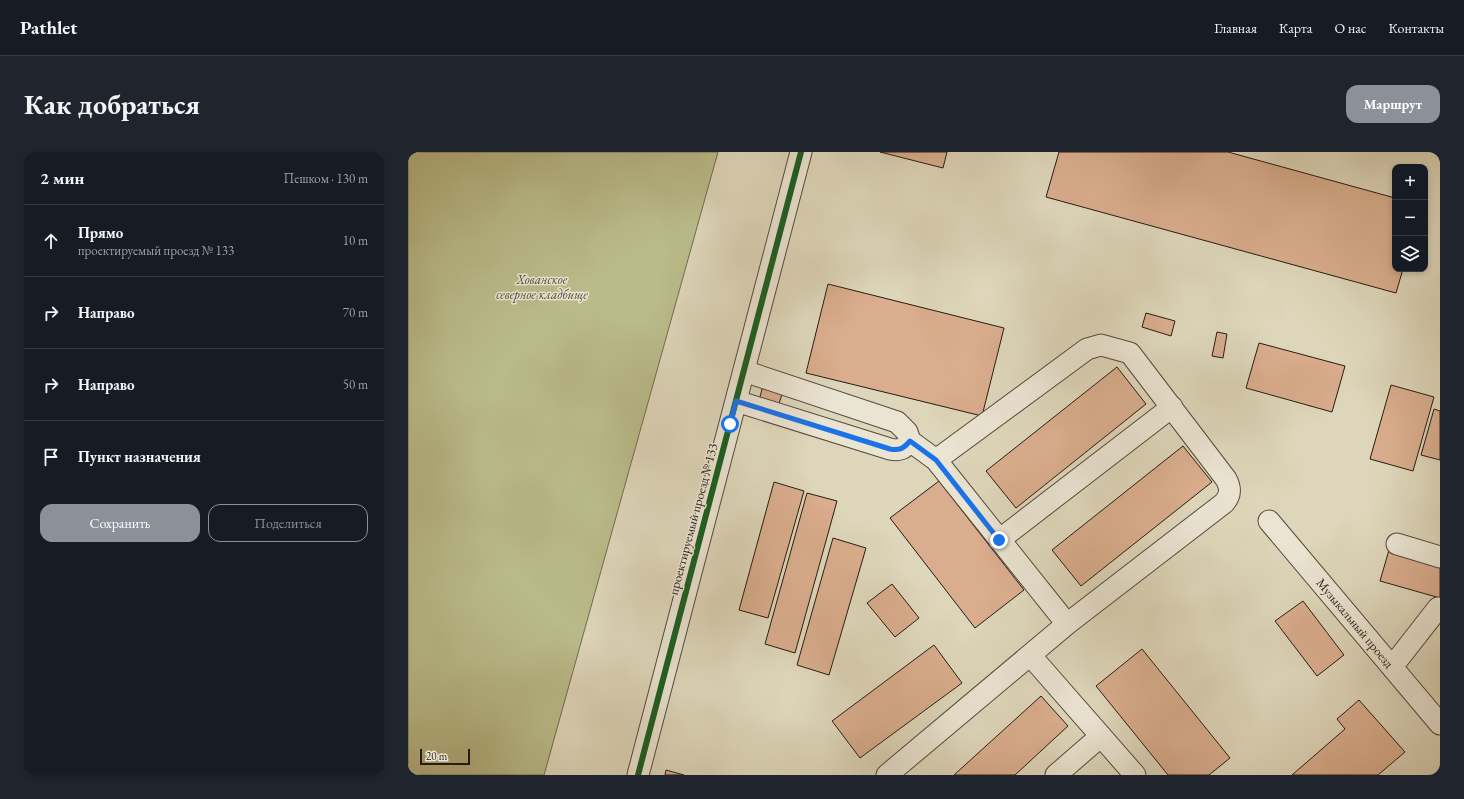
<!DOCTYPE html>
<html lang="ru">
<head>
<meta charset="utf-8">
<style>
	body { margin:0; font-family:"EB Garamond",serif; background:#20242c; color:#f1f3f6 }
	.controls { position:absolute; right:12px; top:12px; display:grid; overflow:hidden; border-radius:8px; box-shadow:0 2px 6px #0003 }
	.controls button { width:36px; height:36px; display:grid; place-items:center; padding:0; border:0; border-bottom:1px solid #363941; background:#171b24; color:#f1f3f6; font:20px sans-serif }
	.scale { position:absolute; left:12px; bottom:10px; width:50px; box-sizing:border-box; padding-left:4px; border:2px solid #261c14; border-top:0; font-size:11px; line-height:14px; white-space:nowrap; color:#261c14; -webkit-text-stroke:3px #eae4d2; paint-order:stroke }
	.stop { position:absolute; width:12px; height:12px; margin:-9px; border:3px solid #1a73e8; border-radius:50%; background:#fff }
	.stop.end { background:#1a73e8; border-color:#fff; box-shadow:0 1px 4px #0008 }
	.list { margin:0; padding:0; list-style:none }
	h2 { display:flex; justify-content:space-between; align-items:center; height:52px; margin:0; padding:0 16px; font-size:17px }
	h2 small { font-size:13px; font-weight:400; color:#9ea1a6 }
	.list li { display:grid; grid-template-columns:26px 1fr auto; gap:12px; align-items:center; box-sizing:border-box; height:72px; padding:0 16px; border-top:1px solid #363941 }
	.list b { display:block; font-size:15px; white-space:nowrap }
	.list p { margin:0; font-size:13px; white-space:nowrap; color:#9ea1a6 }
	.list em { font-size:13px; font-style:normal; color:#9ea1a6 }
	.actions { display:flex; gap:8px; padding:12px 16px }
	.actions a { flex:1; padding:9px 0; border:1px solid #8c9099; border-radius:12px; text-align:center; font-size:14px; color:#8c9099 }
	.actions .main { background:#8c9099; color:#fff }
	.icon { flex:none; width:22px; height:22px; fill:none; stroke:currentColor; stroke-width:2; stroke-linecap:round; stroke-linejoin:round }
	.map { position:relative; flex:none; width:1032px; height:623px; overflow:hidden; border-radius:12px }
	header { display:flex; align-items:center; gap:24px; box-sizing:border-box; height:56px; padding:0 20px; background:#171b24; border-bottom:1px solid #363941 }
	header strong { font-size:19px }
	nav { display:flex; gap:22px; margin-inline-start:auto; font-size:14px }
	.intro { display:flex; align-items:center; justify-content:space-between; box-sizing:border-box; height:96px; padding:0 24px }
	h1 { margin:0; font-size:28px }
	.button { padding:10px 18px; border-radius:12px; background:#8c9099; color:#fff; font-size:14px; font-weight:700 }
	main { display:flex; gap:24px; padding:0 24px }
	aside { flex:1; background:#171b24; border-radius:12px; box-shadow:0 2px 6px #0003 }
	.map>svg:first-child { display:block }
</style>
</head>
<body>
<header>
<strong>Pathlet</strong>
<nav><a>Главная</a><a>Карта</a><a>О нас</a><a>Контакты</a></nav>
</header>
<div class="intro"><h1>Как добраться</h1><a class="button">Маршрут</a></div>
<main>
<aside>
<h2>2 мин<small>Пешком · 130 m</small></h2>
<ul class="list">
<li><svg class="icon" aria-label="ahead" viewBox="0 0 24 24"><path d="M12 20V5M6 11l6-6 6 6"/></svg><div><b>Прямо</b><p>проектируемый проезд № 133</p></div><em>10 m</em></li>
<li><svg class="icon" aria-label="right" viewBox="0 0 24 24"><path d="M7 20v-9h11M14 6l5 5-5 5"/></svg><div><b>Направо</b></div><em>70 m</em></li>
<li><svg class="icon" aria-label="right" viewBox="0 0 24 24"><path d="M7 20v-9h11M14 6l5 5-5 5"/></svg><div><b>Направо</b></div><em>50 m</em></li>
<li><svg class="icon" aria-label="arrive" viewBox="0 0 24 24"><path d="M6 21V4h12l-3 4 3 4H6"/></svg><div><b>Пункт назначения</b></div></li>
</ul>
<div class="actions"><a class="main">Сохранить</a><a>Поделиться</a></div>
</aside>
<div class="map">
<svg width="1032" height="623" viewBox="0 0 1032 623">
	<rect width="100%" height="100%" fill="#ded6ba"/>
	<filter id="stains"><feTurbulence type="fractalNoise" baseFrequency=".005" numOctaves="4"/><feColorMatrix values="0 0 0 0 .2 0 0 0 0 .09 0 0 0 0 .02 0 0 0 .5 -.17"/></filter>
	<radialGradient id="worn" r=".72"><stop offset=".6" stop-color="#630" stop-opacity="0"/><stop offset="1" stop-color="#630" stop-opacity=".3"/></radialGradient>
	<path fill="#babb8a" stroke="#706c4f" d="M0,0H310L136,623H0Z"/>
	<path fill="#d9ad8d" stroke="#261c14" d="M472,0H539L535,16Z
		M651,0H820L987,46V117H995L988,141L638,45Z
		M420,132L596,176L574,264L398,221Z
		M738,161L767,169L763,184L734,175Z
		M809,180L819,182L815,206L804,204Z
		M851,191L937,214L924,260L838,236Z
		M709,215L738,252L608,356L578,319Z
		M356,230L376,236L369,258L350,252Z
		M983,233L1026,245L1005,319L962,307Z
		M1026,257L1032,259V308L1013,303Z
		M775,294L804,330L673,434L644,398Z
		M531,329L616,438L567,476L482,366Z
		M366,330L396,339L360,466L331,458Z
		M399,341L429,349L387,501L357,492Z
		M425,386L458,396L421,523L389,513Z
		M981,398L1032,413V446L972,429Z
		M484,432L511,466L487,485L459,451Z
		M895,449L936,503L909,524L867,469Z
		M526,493L554,531L452,606L424,569Z
		M734,497L822,606L801,623H760L688,534Z
		M633,544L660,574L607,623H546Z
		M951,548L997,600L970,623H884L937,577L929,567Z
		M258,618L276,623H257Z"/>
	<g fill="none" stroke-linecap="round" stroke-linejoin="round">
		<defs>
			<path id="minor" d="M336,219L489,270L499,280L502,289L528,308L659,472
				M328,249L482,297C492,299 496,297 502,289
				M861,369L1032,572
				M591,388L764,255
				M989,392L1032,405
				M622,503L727,623
				M984,515L1030,456
				M230,623L393,0
				M479,623L659,472L816,351C823,343 823,336 818,327L722,201L693,193L679,197L528,308
				M648,623L693,584"/>
		</defs>
		<use href="#minor" stroke="#544a3e" stroke-width="23"/>
		<use href="#minor" stroke="#eae4d2" stroke-width="21"/>
		<defs>
			<path id="cycleway" d="M230,623L393,0"/>
		</defs>
		<use href="#cycleway" stroke="#eae4d2" stroke-width="8"/>
		<use href="#cycleway" stroke="#1b5e20" stroke-width="6"/>
	</g>
	<g fill="none" stroke-linecap="round" stroke-linejoin="round">
		<path stroke="#1a73e8" stroke-width="5" d="M322,272L328,249L482,297C492,299 496,296 502,289L528,308L591,388"/>
	</g>
	<g text-anchor="middle" dominant-baseline="central" stroke-width="3" stroke-linejoin="round" paint-order="stroke">
		<g font-size="13" font-style="italic" fill="#524c37" stroke="#eae4d2">
			<text x="134" y="127">Хованское<tspan x="134" dy="15">северное кладбище</tspan></text>
		</g>
		<g font-size="13" fill="#261c14" stroke="#eae4d2">
			<text transform="translate(285 367) rotate(-75)">проектируемый проезд № 133</text>
			<text transform="translate(947 471) rotate(50)">Музыкальный проезд</text>
		</g>
	</g>
	<rect width="100%" height="100%" filter="url(#stains)"/>
	<rect width="100%" height="100%" fill="url(#worn)"/>
</svg>
<div class="controls">
<button>+</button>
<button>−</button>
<button><svg class="icon" aria-label="layers" viewBox="0 0 24 24"><path d="M12 4l9 5-9 5-9-5zM3 14l9 5 9-5"/></svg></button>
</div>
<div class="scale">20 m</div>
<div class="stop" style="left:322px;top:272px"></div>
<div class="stop end" style="left:591px;top:388px"></div>
</div>
</main>
</body>
</html>
